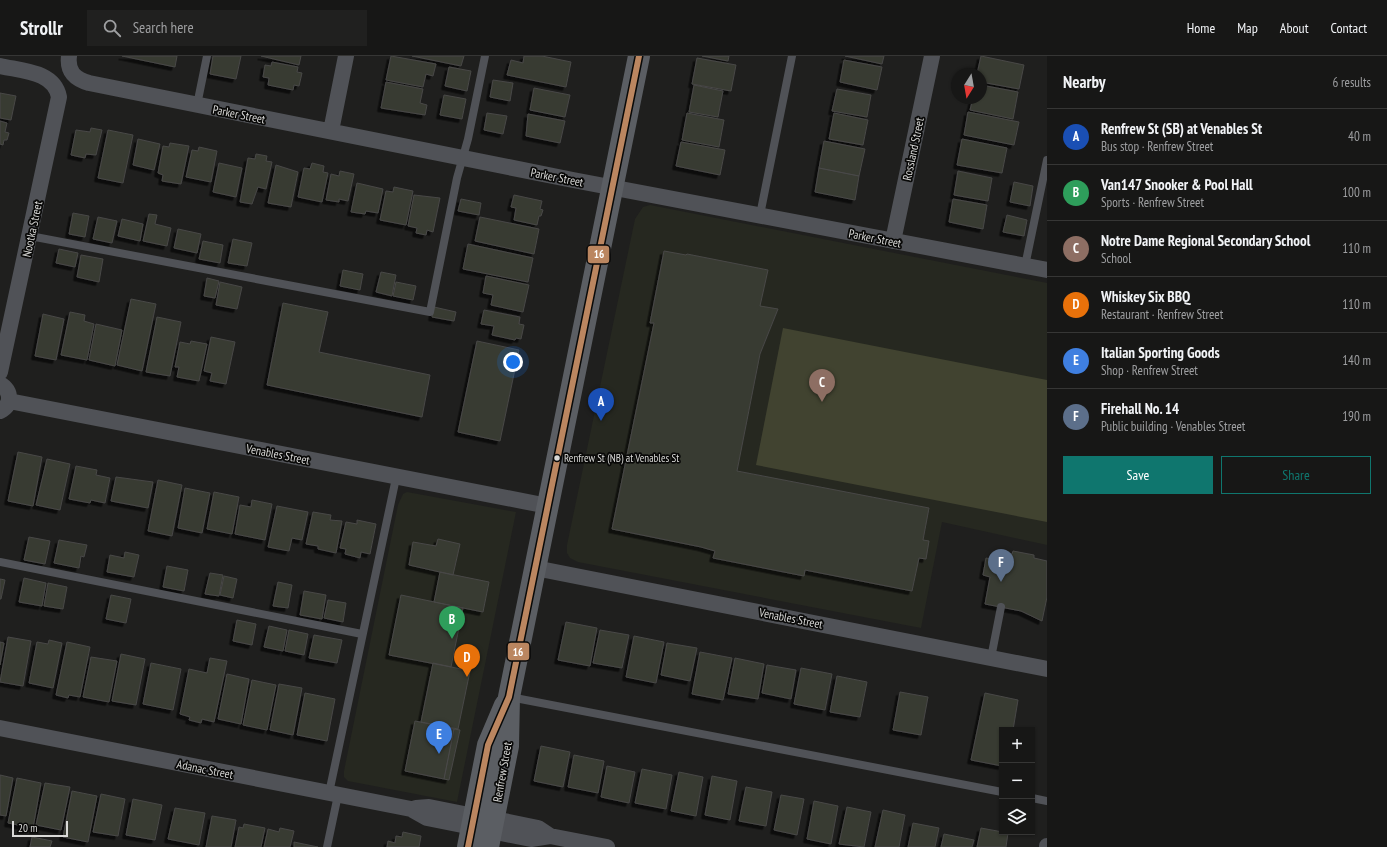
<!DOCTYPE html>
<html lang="en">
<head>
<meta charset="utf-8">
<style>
	body { margin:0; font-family:"PT Sans Narrow",sans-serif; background:#20201f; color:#f1f3f6 }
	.controls { position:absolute; right:12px; bottom:12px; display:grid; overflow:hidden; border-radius:0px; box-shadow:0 1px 3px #0004 }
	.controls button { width:36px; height:36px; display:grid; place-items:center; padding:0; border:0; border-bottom:1px solid #363635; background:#171716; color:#f1f3f6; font:20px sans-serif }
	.compass { position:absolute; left:951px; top:12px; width:36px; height:36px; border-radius:50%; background:#171716; box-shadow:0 1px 3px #0004; rotate:191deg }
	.scale { position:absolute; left:12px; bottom:10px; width:56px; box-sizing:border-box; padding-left:4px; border:2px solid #d9d9d7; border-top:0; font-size:11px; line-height:14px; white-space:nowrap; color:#d9d9d7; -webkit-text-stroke:3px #090908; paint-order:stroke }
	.you { position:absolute; left:513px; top:306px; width:14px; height:14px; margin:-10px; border:3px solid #fff; border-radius:50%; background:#1a73e8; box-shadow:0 0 0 6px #1a73e833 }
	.badge { display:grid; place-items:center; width:26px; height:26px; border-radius:50%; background:#0f766e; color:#fff; font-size:13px; font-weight:700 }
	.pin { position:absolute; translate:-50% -33px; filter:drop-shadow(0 1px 2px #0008) }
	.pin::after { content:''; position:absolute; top:21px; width:14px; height:12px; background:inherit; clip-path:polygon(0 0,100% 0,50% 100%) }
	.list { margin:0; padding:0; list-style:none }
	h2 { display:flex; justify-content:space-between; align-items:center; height:52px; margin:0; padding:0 16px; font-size:17px }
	h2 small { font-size:13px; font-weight:400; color:#9e9fa1 }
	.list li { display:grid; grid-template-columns:26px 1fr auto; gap:12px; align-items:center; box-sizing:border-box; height:56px; padding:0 16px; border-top:1px solid #363635 }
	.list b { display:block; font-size:15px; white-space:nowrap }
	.list p { margin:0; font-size:13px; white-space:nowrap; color:#9e9fa1 }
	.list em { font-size:13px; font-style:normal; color:#9e9fa1 }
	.actions { display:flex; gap:8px; padding:12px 16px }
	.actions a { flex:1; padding:9px 0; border:1px solid #0f766e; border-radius:0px; text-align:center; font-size:14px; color:#0f766e }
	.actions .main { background:#0f766e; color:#fff }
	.icon { flex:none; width:22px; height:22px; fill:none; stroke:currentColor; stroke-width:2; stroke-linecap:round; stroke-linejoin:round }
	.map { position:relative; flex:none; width:1047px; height:791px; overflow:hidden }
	header { display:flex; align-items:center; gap:24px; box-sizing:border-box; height:56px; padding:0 20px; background:#171716; border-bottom:1px solid #363635 }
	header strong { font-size:19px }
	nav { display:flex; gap:22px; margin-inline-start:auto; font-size:14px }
	.search { width:280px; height:36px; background:#20201f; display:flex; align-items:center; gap:10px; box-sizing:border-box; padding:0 14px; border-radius:0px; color:#9e9fa1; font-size:15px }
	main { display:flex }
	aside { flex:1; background:#171716 }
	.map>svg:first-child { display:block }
</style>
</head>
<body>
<header>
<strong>Strollr</strong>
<div class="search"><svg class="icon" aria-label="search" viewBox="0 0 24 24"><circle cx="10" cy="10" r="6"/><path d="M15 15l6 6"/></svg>Search here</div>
<nav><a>Home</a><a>Map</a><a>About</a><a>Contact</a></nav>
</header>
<main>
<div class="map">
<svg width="1047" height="791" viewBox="0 0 1047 791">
	<defs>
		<filter id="shadow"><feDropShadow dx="-3.5" dy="3.5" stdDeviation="0" flood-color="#0009"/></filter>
	</defs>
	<rect width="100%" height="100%" fill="#1f1f1e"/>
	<path fill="#262820" d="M650,149L1047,227V489L942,466L921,572L578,506L570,502L567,497V489L635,163L643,151Z
		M407,436L516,456L457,746L348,725L344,721V715L398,449L403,438Z"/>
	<path fill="#414330" d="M783,272L1047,324V466L756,409Z"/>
	<path fill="#393a32" stroke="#484847" filter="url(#shadow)" d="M122,0H177L175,11Z
		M213,0H241L236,23L210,18Z
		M261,0H301L299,9Z
		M391,0L436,8L433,20L426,18L423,31L386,24Z
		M412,0H464L461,10Z
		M524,0H542L571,6L566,31L507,19L511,4L523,7Z
		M702,0H729L728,5Z
		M845,0H884L882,8Z
		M981,0L1024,9L1019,33L981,26V18H977Z
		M697,2L736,9L731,35L692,28Z
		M844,4L882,11L877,34L840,26Z
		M272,6L298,11L297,16L302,17L299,30L294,29L293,34L268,29L269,22L263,21L265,9L271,10Z
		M449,11L471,15L467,35L445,30Z
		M493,24L513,27L510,45L490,41Z
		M386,26L423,33L420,47L427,49L425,59L381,52Z
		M694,29L723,35L718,61L689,56Z
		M981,29L1018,36L1013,63L970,54L973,42H981Z
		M534,32L570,39L565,61L530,54Z
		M837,33L871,39L867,61L832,55Z
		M0,37L16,40L11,64L0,62Z
		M444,39L466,43L462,63L440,59Z
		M968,56L1019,66L1014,89L964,79Z
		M487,57L507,60L503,78L484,74Z
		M687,57L724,64L719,91L682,84Z
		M834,57L868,64L863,89L829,83Z
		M528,58L565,65L560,87L526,80Z
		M0,65L7,67L5,76L9,77L7,84H4L3,89L0,88Z
		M91,72L102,74L96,99L86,98L85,102L71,99L76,74L90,76Z
		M108,74L133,79L123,127L98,122Z
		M138,83L160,88L154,114L133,109Z
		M962,83L1007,92L1002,117L957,109Z
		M824,85L865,93L859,120L819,112Z
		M681,86L725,94L720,119L676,110Z
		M170,87L189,90L181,128L162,125L163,119L158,117L163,90L169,91Z
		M199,91L217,95L211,126L186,121L192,94L198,95Z
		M256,98L267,100L266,105L272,106L266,133L258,131L252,148L240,146L248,102L255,103Z
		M219,107L242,112L236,141L213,136Z
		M312,107L324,110L323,116L328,117L322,146L298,141L304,112L310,113Z
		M276,109L298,116L291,151L268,147Z
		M819,112L859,120L855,144L815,136Z
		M340,115L354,118L348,145L339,143V146L326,144L331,118L339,120Z
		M958,115L992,122L988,145L954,139Z
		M1014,126L1033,130L1030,150L1010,146Z
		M357,127L383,133L378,157L366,155L365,158L351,156Z
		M394,131L413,135L406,169L380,164L386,135L393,136Z
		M414,139L440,142L433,176L427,174L426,179L416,177L417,172L408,170Z
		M514,139L542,145L540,153L543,154L541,160H539L537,169L514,164L516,152L511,151Z
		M461,143L481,147L479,159L458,155Z
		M953,143L987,149L983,173L949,166Z
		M73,157L89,160L85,181L69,178Z
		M149,158L157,159L155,168L171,172L167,190L143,185Z
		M1007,159L1027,164L1024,180L1003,176Z
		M98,161L117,165L112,187L93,183Z
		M480,161L539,173L534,198L475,185Z
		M122,163L143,168L140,185L118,180Z
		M178,173L201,178L197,197L174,192Z
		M233,183L252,187L247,210L228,207Z
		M203,185L223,189L220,207L199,203Z
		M468,188L533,202L528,226L463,213Z
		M59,193L78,197L75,211L56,207Z
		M664,195L686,199L687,198L768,214L760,250L778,253L760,298L737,415L929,452L923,484L929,485L926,503L919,502L912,535L805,514L804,520L713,502L715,495L701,491L612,473L654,267H650Z
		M81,199L103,203L99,226L77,221Z
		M343,214L363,218L360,234L340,230Z
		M381,216L396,219L392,240L376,236Z
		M486,220L529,229L523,256L491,249L493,239L483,237Z
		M207,222L219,225L215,242L204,240Z
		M220,226L242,231L237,253L216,249Z
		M396,226L416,230L413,244L393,240Z
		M131,243L156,248L142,315L117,309Z
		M283,247L328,256L319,296L430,319L422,361L267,329Z
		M434,251L456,256L454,265L432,261Z
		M484,254L520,261L519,268L524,269L521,283L516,282L515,284L492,279L494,270L481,268Z
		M70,256L85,259L84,265L94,268L87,304L61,299Z
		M43,258L64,263L56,304L35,300Z
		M157,261L181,266L170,320L146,316Z
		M96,268L122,274L115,310L89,304Z
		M211,281L235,286L226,328L210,325L212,317L204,315Z
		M191,285L207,288L199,325L177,321L179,311H175L180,286L190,288Z
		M477,285L519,294L500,385L458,376Z
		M18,396L42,401L33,450L8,445Z
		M47,403L70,408L60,454L36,449Z
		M76,410L97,414L96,419L110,422L105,447L91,444L90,447L69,443Z
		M116,421L153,426L148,452L111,445Z
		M158,424L182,429L172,480L148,475Z
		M185,432L210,437L202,477L178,472Z
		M214,436L239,441L232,478L207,473Z
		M252,444L272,448L265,484L235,478L240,449L251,451Z
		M277,450L308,456L302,484L292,482L289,495L268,491Z
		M313,456L331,459L330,464L342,465L336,497L318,493V490L306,488Z
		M357,464L376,468L370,498L361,496L360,502L345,498L346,493L340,492L346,466L357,468Z
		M29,481L50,485L45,508L24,504Z
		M438,483L460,488L453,519L409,509L413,486L436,490Z
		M59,484L87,489L84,501L81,500L79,512L54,507Z
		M998,495L1012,498L1013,495L1034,499V502L1047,505V541L1042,565L1021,555L985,548L990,521L983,519L986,502L996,504Z
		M125,496L139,499L134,521L107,516L110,499L124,502Z
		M167,510L188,514L184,535L163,531Z
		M440,516L489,526L483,556L434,546Z
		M210,517L223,519L219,540L205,538Z
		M224,520L237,523L233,542L220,539Z
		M24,522L46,527L42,550L19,546Z
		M0,523L5,524L1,543H0Z
		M278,526L292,529L288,552L273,550Z
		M48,527L67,531L63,553L44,550Z
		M304,535L326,539L322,563L300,559Z
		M111,539L131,543L126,567L106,563Z
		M401,539L463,552L451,611L389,599Z
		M328,544L346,547L343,566L324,562Z
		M237,564L256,568L252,589L233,585Z
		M566,566L597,572L590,610L558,604Z
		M269,570L287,574L283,595L264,591Z
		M289,574L308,578L304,599L285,595Z
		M600,574L629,579L622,612L593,607Z
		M314,579L342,584L337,607L309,602Z
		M634,580L664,586L656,627L626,621Z
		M8,581L31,585L23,630L0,626Z
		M49,584L62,587L53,632L29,627L37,586L48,588Z
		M0,586L4,587L0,609Z
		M67,586L90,591L80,641L69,639L68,642L56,639Z
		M667,587L697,592L690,625L661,619Z
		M700,596L732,602L723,644L692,638Z
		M121,598L145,603L136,649L112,645Z
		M91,601L117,605L109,646L83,641Z
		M210,602L227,605L214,666L202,663L201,667L189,664L190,661L180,658L189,613L207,617Z
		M735,602L764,608L758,643L728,638Z
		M151,607L181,613L173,654L143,648Z
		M433,607L470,615L458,673L421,666Z
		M767,609L796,614L791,643L762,637Z
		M801,612L832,618L825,654L794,648Z
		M227,618L249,623L241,668L218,663Z
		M837,620L867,626L860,661L830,656Z
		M252,624L276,629L267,674L243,669Z
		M279,628L302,632L293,679L270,674Z
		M900,636L928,641L921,679L893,674Z
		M305,637L335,643L327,685L297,679Z
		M985,637L1018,644L1013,674H1002V710L971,704Z
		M415,665L454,673L444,723L405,715Z
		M454,673L460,674L449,724L444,723Z
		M541,690L570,696L563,731L534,725Z
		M574,699L604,705L598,737L568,731Z
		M607,710L635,716L629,747L601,741Z
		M642,713L672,719L666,753L635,747Z
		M679,716L703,721L696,760L671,755Z
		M0,719L13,722L6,760L0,759Z
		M712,720L737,725L730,764L705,759Z
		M17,722L41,727L33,772L8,767Z
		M45,727L70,731L61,774L36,769Z
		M746,731L772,736L766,770L739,765Z
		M72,735L97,740L88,786L63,781Z
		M101,738L125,743L118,780L93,776Z
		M781,739L804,743L797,779L774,774Z
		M133,743L162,749L155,784L126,779Z
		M814,745L838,750L831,788L807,783Z
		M847,751L871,756L864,791L839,788Z
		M175,752L205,757L199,789L168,783Z
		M883,754L905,759L899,791H875Z
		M212,760L236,764L231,791H206Z
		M913,767L939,772L935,791H908Z
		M244,768L265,772L261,791H235L239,771L243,772Z
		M280,772L294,775L290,791H264L268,773L279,776Z
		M981,772L1008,777L1006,791H977Z
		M403,776L421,780L419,791H387L388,785L395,787L396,780L402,781Z
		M944,778L974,784L972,791H941Z
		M32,781L52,785L50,791H30Z
		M294,786L318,791H294Z"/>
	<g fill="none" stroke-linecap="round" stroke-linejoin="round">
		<path stroke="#505257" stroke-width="8" d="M197,49L207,0
			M760,159L792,0
			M30,180L430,256L457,122L468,83L485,0
			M1025,210L1047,104
			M0,506L362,578
			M991,602L1001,551
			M510,641L1002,736
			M329,737L396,422
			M1032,742L1047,745
			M327,791L338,739"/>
		<path stroke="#505257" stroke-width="16" d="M69,0C67,16 75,23 89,27L573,124L1047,214
			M0,10C21,15 54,15 59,41L0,316
			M331,75L346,0
			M893,185L932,0
			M0,328C12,335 12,349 0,355
			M9,345L548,450
			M535,512L1047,613
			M0,672L411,753L427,762L472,771
			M416,752L429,751L474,760
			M494,763L538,772L550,780
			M491,775L531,783L550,780L607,791
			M1047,791V790"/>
		<path stroke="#5b5e63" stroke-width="22" d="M468,791L488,689L505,649
			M488,791L508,690L509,641L639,0"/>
		<defs>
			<path id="bus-1" d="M468,791L488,689L509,641L639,0"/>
		</defs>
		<use href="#bus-1" stroke="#090908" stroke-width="9"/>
		<use href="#bus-1" stroke="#bb8660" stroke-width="6"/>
	</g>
	<circle fill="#d9d9d7" stroke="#090908" stroke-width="1.5" cx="557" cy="402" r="3.5"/>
	<g text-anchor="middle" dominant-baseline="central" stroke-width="3.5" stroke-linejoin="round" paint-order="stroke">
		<g font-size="11" fill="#d9d9d7" stroke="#090908" text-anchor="start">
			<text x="564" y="402">Renfrew St (NB) at Venables St</text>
		</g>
		<g font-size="12" fill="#d9d9d7" stroke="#090908">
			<text transform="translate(239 58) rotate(11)">Parker Street</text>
			<text transform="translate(913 93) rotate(-78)">Rossland Street</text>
			<text transform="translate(557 121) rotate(11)">Parker Street</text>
			<text transform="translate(32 173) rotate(-78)">Nootka Street</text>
			<text transform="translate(875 182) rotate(11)">Parker Street</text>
			<text transform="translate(278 398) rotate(11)">Venables Street</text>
			<text transform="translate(791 562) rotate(11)">Venables Street</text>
			<text transform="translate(205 713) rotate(11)">Adanac Street</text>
			<text transform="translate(502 716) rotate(-80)">Renfrew Street</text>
		</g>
	</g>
	<g stroke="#090908" stroke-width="1.5">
		<rect x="587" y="189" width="23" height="19" rx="4" fill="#bb8660"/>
		<rect x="507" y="586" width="23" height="19" rx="4" fill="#bb8660"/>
	</g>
	<g font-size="11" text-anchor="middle" font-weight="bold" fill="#fff">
		<text x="599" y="202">16</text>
		<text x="518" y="600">16</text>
	</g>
</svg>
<div class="controls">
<button>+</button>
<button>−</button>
<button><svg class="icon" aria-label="layers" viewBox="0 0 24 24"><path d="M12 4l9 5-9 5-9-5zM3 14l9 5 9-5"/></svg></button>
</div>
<svg class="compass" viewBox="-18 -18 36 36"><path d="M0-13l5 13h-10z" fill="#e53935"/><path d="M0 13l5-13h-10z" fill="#9e9fa1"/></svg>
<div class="scale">20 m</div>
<div class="you"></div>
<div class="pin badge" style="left:601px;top:365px;background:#1a4fb4">A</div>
<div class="pin badge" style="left:452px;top:583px;background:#2e9e5b">B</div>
<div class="pin badge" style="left:822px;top:346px;background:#8d6e63">C</div>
<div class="pin badge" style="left:467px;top:621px;background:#e8710a">D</div>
<div class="pin badge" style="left:439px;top:698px;background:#3f7fe0">E</div>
<div class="pin badge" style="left:1001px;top:526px;background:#5c6f8a">F</div>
</div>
<aside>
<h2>Nearby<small>6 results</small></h2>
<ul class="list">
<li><span class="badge" style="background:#1a4fb4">A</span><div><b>Renfrew St (SB) at Venables St</b><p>Bus stop · Renfrew Street</p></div><em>40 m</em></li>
<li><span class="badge" style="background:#2e9e5b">B</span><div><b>Van147 Snooker &amp; Pool Hall</b><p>Sports · Renfrew Street</p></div><em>100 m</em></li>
<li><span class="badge" style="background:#8d6e63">C</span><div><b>Notre Dame Regional Secondary School</b><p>School</p></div><em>110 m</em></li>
<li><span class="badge" style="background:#e8710a">D</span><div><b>Whiskey Six BBQ</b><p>Restaurant · Renfrew Street</p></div><em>110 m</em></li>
<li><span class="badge" style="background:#3f7fe0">E</span><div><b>Italian Sporting Goods</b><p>Shop · Renfrew Street</p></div><em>140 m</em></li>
<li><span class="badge" style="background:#5c6f8a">F</span><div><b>Firehall No. 14</b><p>Public building · Venables Street</p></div><em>190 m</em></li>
</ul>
<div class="actions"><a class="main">Save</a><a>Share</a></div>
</aside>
</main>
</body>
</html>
